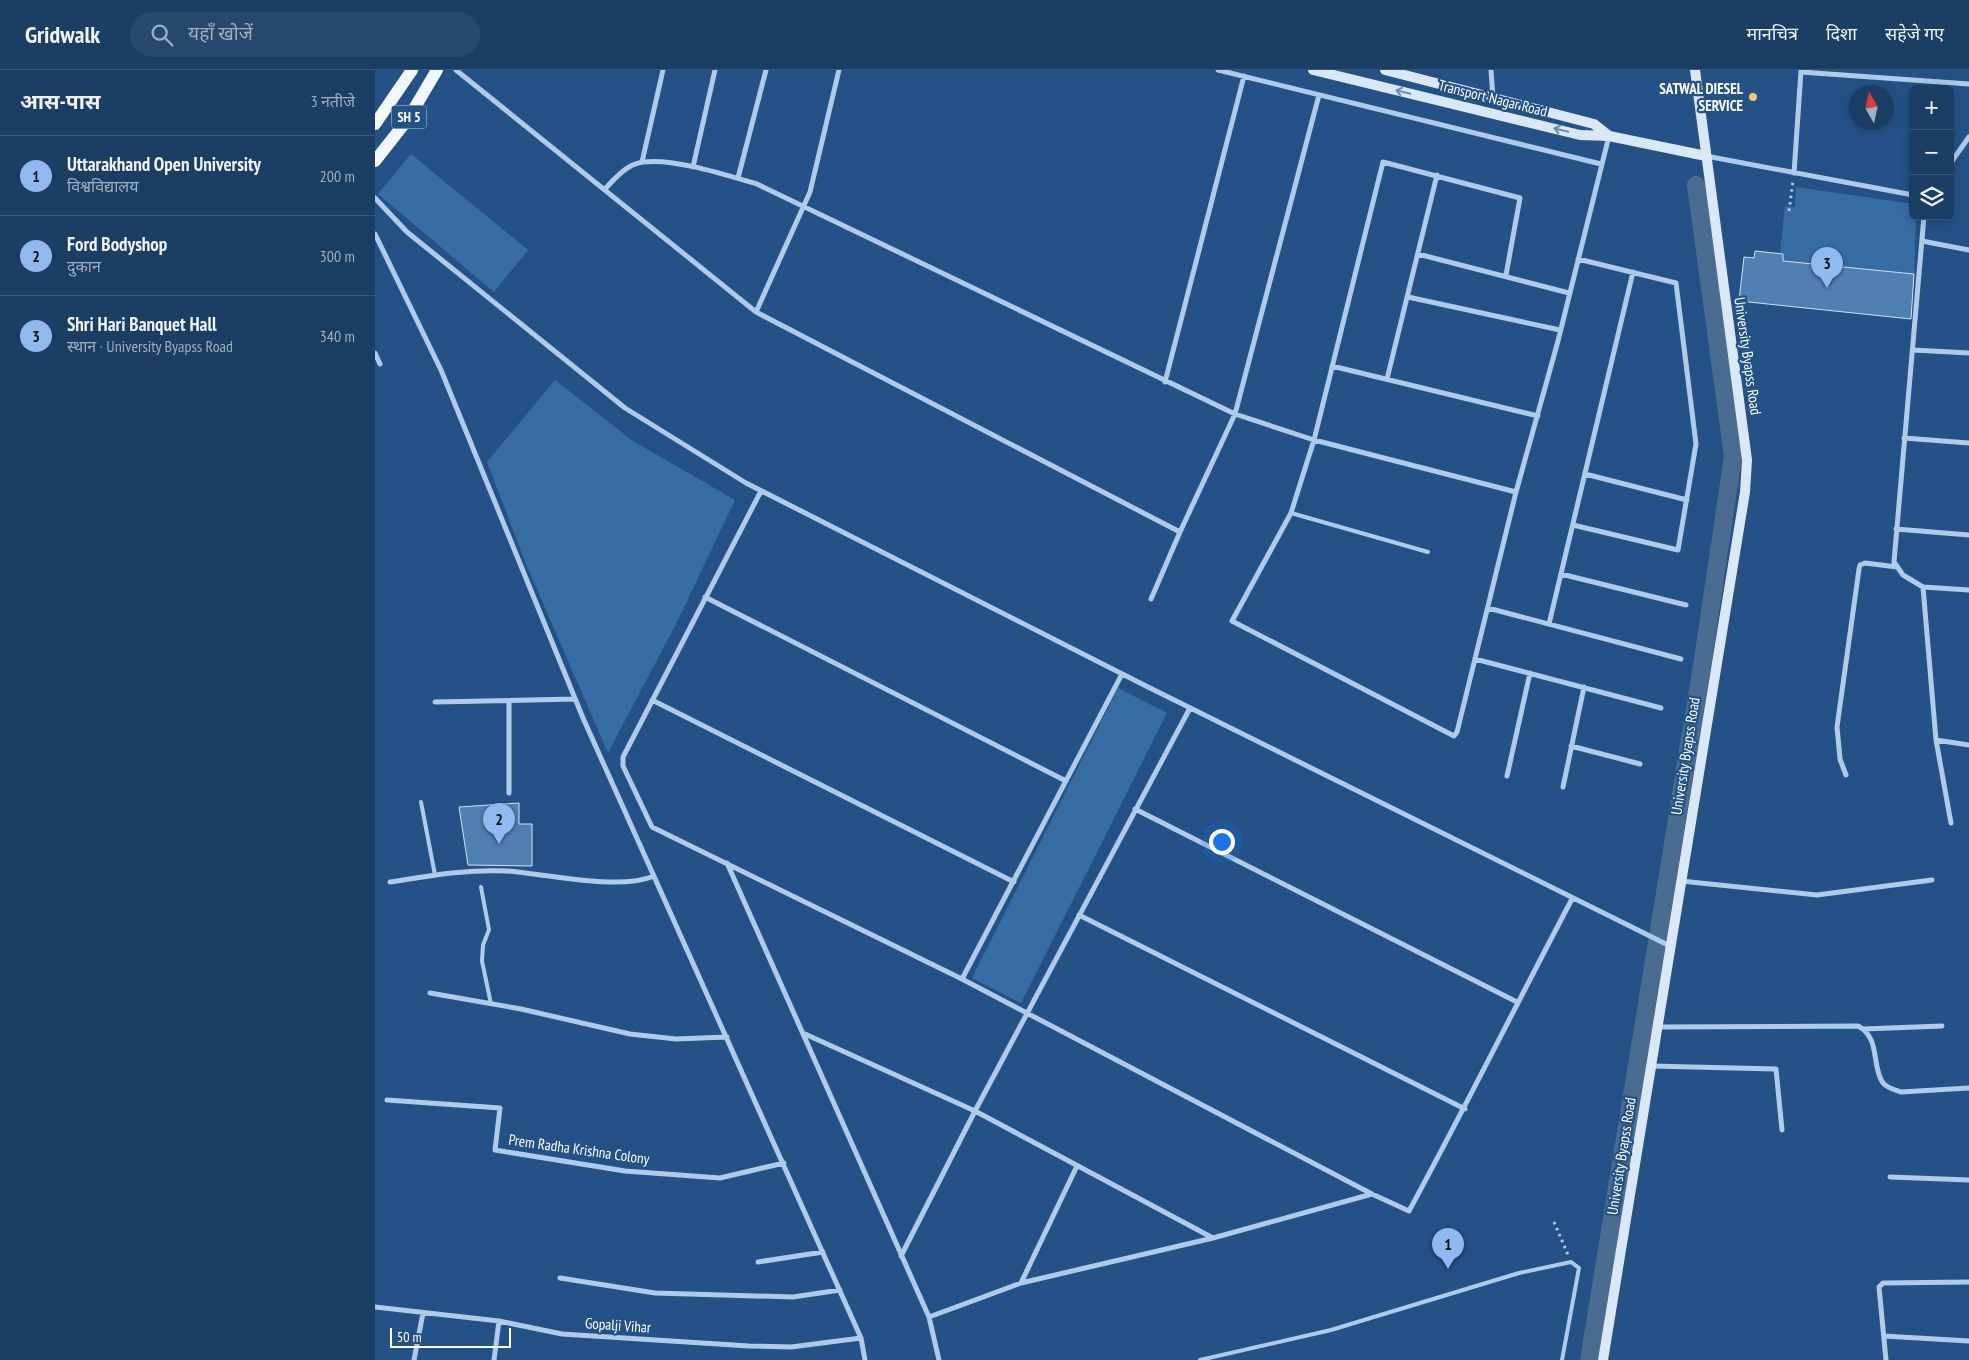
<!DOCTYPE html>
<html lang="hi">
<head>
<meta charset="utf-8">
<style>
	body { margin:0; font-family:"PT Sans Narrow","Noto Sans Devanagari",sans-serif; background:#28496e; color:#f1f3f6 }
	.controls { position:absolute; right:15px; top:15px; display:grid; overflow:hidden; border-radius:8px; box-shadow:0 2px 12px #0003 }
	.controls button { width:45px; height:45px; display:grid; place-items:center; padding:0; border:0; border-bottom:1px solid #395779; background:#1b3e65; color:#f1f3f6; font:25px sans-serif }
	.compass { position:absolute; left:1474px; top:15px; width:45px; height:45px; border-radius:50%; background:#1b3e65; box-shadow:0 2px 12px #0003; rotate:351deg }
	.scale { position:absolute; left:15px; bottom:12px; width:121px; box-sizing:border-box; padding-left:5px; border:2px solid #fff; border-top:0; font-size:14px; line-height:18px; white-space:nowrap; color:#fff; -webkit-text-stroke:4px #245287; paint-order:stroke }
	.you { position:absolute; left:846px; top:771px; width:18px; height:18px; margin:-12px; border:4px solid #fff; border-radius:50%; background:#1a73e8; box-shadow:0 0 0 8px #1a73e833 }
	.badge { display:grid; place-items:center; width:32px; height:32px; border-radius:50%; background:#90b9f0; color:#111; font-size:16px; font-weight:700 }
	.pin { position:absolute; translate:-50% -41px; filter:drop-shadow(0 1px 2px #0008) }
	.pin::after { content:''; position:absolute; top:26px; width:18px; height:15px; background:inherit; clip-path:polygon(0 0,100% 0,50% 100%) }
	.list { margin:0; padding:0; list-style:none }
	h2 { display:flex; justify-content:space-between; align-items:center; height:65px; margin:0; padding:0 20px; font-size:21px }
	h2 small { font-size:16px; font-weight:400; color:#a0aebf }
	.list li { display:grid; grid-template-columns:32px 1fr auto; gap:15px; align-items:center; box-sizing:border-box; height:80px; padding:0 20px; border-top:1px solid #395779 }
	.list b { display:block; font-size:19px; white-space:nowrap }
	.list p { margin:0; font-size:16px; white-space:nowrap; color:#a0aebf }
	.list em { font-size:16px; font-style:normal; color:#a0aebf }
	.icon { flex:none; width:28px; height:28px; fill:none; stroke:currentColor; stroke-width:2; stroke-linecap:round; stroke-linejoin:round }
	.map { position:relative; flex:none; width:1594px; height:1290px; overflow:hidden }
	header { display:flex; align-items:center; gap:30px; box-sizing:border-box; height:70px; padding:0 25px; background:#1b3e65; border-bottom:1px solid #395779 }
	header strong { font-size:24px }
	nav { display:flex; gap:28px; margin-inline-start:auto; font-size:18px }
	.search { width:350px; height:45px; background:#28496e; display:flex; align-items:center; gap:12px; box-sizing:border-box; padding:0 18px; border-radius:28px; color:#a0aebf; font-size:19px }
	main { display:flex }
	aside { flex:1; background:#1b3e65 }
	.map>svg:first-child { display:block }
</style>
</head>
<body>
<header>
<strong>Gridwalk</strong>
<div class="search"><svg class="icon" aria-label="search" viewBox="0 0 24 24"><circle cx="10" cy="10" r="6"/><path d="M15 15l6 6"/></svg>यहाँ खोजें</div>
<nav><a>मानचित्र</a><a>दिशा</a><a>सहेजे गए</a></nav>
</header>
<main>
<aside>
<h2>आस-पास<small>3 नतीजे</small></h2>
<ul class="list">
<li><span class="badge">1</span><div><b>Uttarakhand Open University</b><p>विश्वविद्यालय</p></div><em>200 m</em></li>
<li><span class="badge">2</span><div><b>Ford Bodyshop</b><p>दुकान</p></div><em>300 m</em></li>
<li><span class="badge">3</span><div><b>Shri Hari Banquet Hall</b><p>स्थान · University Byapss Road</p></div><em>340 m</em></li>
</ul>
</aside>
<div class="map">
<svg width="1594" height="1290" viewBox="0 0 1594 1290">
	<rect width="100%" height="100%" fill="#245287"/>
	<path fill="#386da4" d="M36,84L153,180L119,222L3,124Z
		M1421,117L1538,134V146H1541L1539,204L1408,191V184L1405,183L1410,136L1420,137Z
		M180,310L258,371L360,430L303,550L233,683L151,494L112,392Z
		M743,618L792,643L646,933L597,908Z"/>
	<g fill="none" stroke-linecap="round" stroke-linejoin="round">
		<path stroke="#4b6c91" stroke-width="18" d="M1214,1290L1329,583L1358,386L1321,115"/>
	</g>
	<path fill="#507fb1" stroke="#d3e4f7" d="M1380,181L1408,184V191L1539,204L1536,249L1364,231L1369,187L1379,188Z
		M144,733V754H157V796L93,795L84,737Z"/>
	<g fill="none" stroke-linecap="round" stroke-linejoin="round">
		<path stroke="#afcbe9" stroke-width="3" stroke-dasharray="2.5 4" stroke-linecap="butt" d="M1414,141L1418,111
			M1179,1152L1193,1185"/>
		<path stroke="#afcbe9" stroke-width="4" d="M916,443L1053,482
			M46,732L60,805
			M106,817L114,860L108,875L107,891L116,934
			M825,1290L956,1260L1144,1203L1196,1192L1204,1198L1187,1290"/>
		<path stroke="#afcbe9" stroke-width="5" d="M81,0L381,242L805,462L860,344L944,25
			M843,0L1226,94
			M1116,0L1118,28
			M1426,2L1594,14
			M1331,86L1538,125
			M267,92L288,0
			M1575,94L1594,67
			M318,97L340,0
			M1419,103L1426,1
			M363,108L391,0
			M230,119C240,108 252,94 268,92C299,88 351,105 382,114L860,344L939,370L1141,422L1183,271L1234,66
			M0,128L32,162L250,338L371,413L771,616L1295,876
			M1549,146L1519,492L1528,505L1548,517L1561,670L1576,753
			M0,164L66,300L208,648L486,1268L490,1290
			M1547,171L1594,180
			M1043,184L1194,223
			M1131,205L1145,128L1008,92L939,370L916,443L857,551L1079,666L1082,662L1141,422
			M1033,227L1185,260
			M381,242L435,122L464,0
			M1538,280L1594,283
			M0,283L5,294
			M957,296L1163,346
			M1012,309L1062,105
			M790,312L869,6
			M1529,368L1594,373
			M1210,404L1312,430
			M386,421L248,687V696L277,757L587,909L997,1124L1034,1141C1090,1038 1142,933 1197,829
			M1198,455L1303,480L1321,374L1301,213L1203,189
			M1521,459L1594,465
			M1186,504L1311,535
			M1548,517L1594,520
			M330,527L691,711
			M776,529L805,462
			M1113,538L1306,589
			M1174,554L1258,202
			M1100,589L1286,638
			M277,630L639,812
			M60,632L200,629
			M134,632V723
			M1561,670L1594,675
			M1196,676L1265,694
			M1471,705L1465,689L1462,657L1484,499L1485,495L1490,493L1522,497
			M1132,706L1155,603
			M1188,717L1209,617
			M760,739L1142,932
			M352,793L554,1247L564,1290
			M1306,811L1442,825L1557,810
			M15,812C54,806 92,799 132,801C171,804 244,821 279,806
			M704,845L1090,1039
			M587,909L747,604
			M55,923L146,939L255,964L301,969L352,967
			M1283,957L1483,956C1506,968 1496,996 1508,1013C1512,1018 1520,1020 1526,1022L1594,1018
			M1488,959L1567,956
			M430,964L600,1041L838,1168
			M1276,996L1401,999L1407,1060
			M12,1030L125,1038L120,1080L250,1101L345,1108L409,1093
			M1515,1107L1594,1110
			M526,1186L600,1041L815,638
			M383,1192L448,1182
			M185,1208L280,1223L418,1227L465,1220
			M646,1213L702,1096
			M0,1237L124,1251L187,1264L374,1276L416,1277L486,1268
			M554,1247L646,1213L838,1168L997,1124
			M1509,1266L1594,1271
			M39,1290L48,1243
			M119,1290L124,1251
			M1511,1290L1504,1217L1508,1213L1594,1212"/>
		<path stroke="#d9e7f7" stroke-width="10" d="M938,0L1205,65L1234,66L1331,86
			M1010,0L1219,54L1234,66
			M1228,1290L1370,422L1372,390L1320,0"/>
		<path stroke="#f2f7fe" stroke-width="12" d="M0,54L37,0
			M0,91L33,49L62,0"/>
	</g>
	<defs><path id="oneway-shaft" d="M-6 0H5M1.5-3L5.5 0L1.5 3" fill="none" stroke-width="1.6" stroke-linecap="round" stroke-linejoin="round" transform="scale(1.25)"/></defs>
	<g stroke="#6c8eb4">
		<use href="#oneway-shaft" transform="translate(1028 22) rotate(-166)"/>
		<use href="#oneway-shaft" transform="translate(1186 60) rotate(-166)"/>
	</g>
	<circle fill="#f4ca72" stroke="#245287" stroke-width="2" cx="1378" cy="27" r="5"/>
	<g text-anchor="middle" dominant-baseline="central" stroke-width="4.5" stroke-linejoin="round" paint-order="stroke">
		<rect fill="#245287" stroke="#bdcbdb" stroke-width="1" x="16.5" y="35.5" width="35" height="23" rx="4"/>
		<g font-size="14" font-weight="bold" fill="#fff">
			<text x="34" y="47">SH 5</text>
		</g>
		<g font-size="15" font-weight="bold" fill="#fff" stroke="#245287" text-anchor="end">
			<text x="1368" y="18">SATWAL DIESEL<tspan x="1368" dy="17">SERVICE</tspan></text>
		</g>
		<g font-size="15" fill="#fff" stroke="#245287">
			<text transform="translate(1118 28) rotate(14)">Transport Nagar Road</text>
			<text transform="translate(1373 286) rotate(82)">University Byapss Road</text>
			<text transform="translate(1310 686) rotate(-81)">University Byapss Road</text>
			<text transform="translate(204 1079) rotate(8)">Prem Radha Krishna Colony</text>
			<text transform="translate(1246 1086) rotate(-81)">University Byapss Road</text>
			<text transform="translate(243 1255) rotate(4)">Gopalji Vihar</text>
		</g>
	</g>
</svg>
<div class="controls">
<button>+</button>
<button>−</button>
<button><svg class="icon" aria-label="layers" viewBox="0 0 24 24"><path d="M12 4l9 5-9 5-9-5zM3 14l9 5 9-5"/></svg></button>
</div>
<svg class="compass" viewBox="-18 -18 36 36"><path d="M0-13l5 13h-10z" fill="#e53935"/><path d="M0 13l5-13h-10z" fill="#a0aebf"/></svg>
<div class="scale">50 m</div>
<div class="you"></div>
<div class="pin badge" style="left:1073px;top:1199px">1</div>
<div class="pin badge" style="left:124px;top:774px">2</div>
<div class="pin badge" style="left:1452px;top:218px">3</div>
</div>
</main>
</body>
</html>
